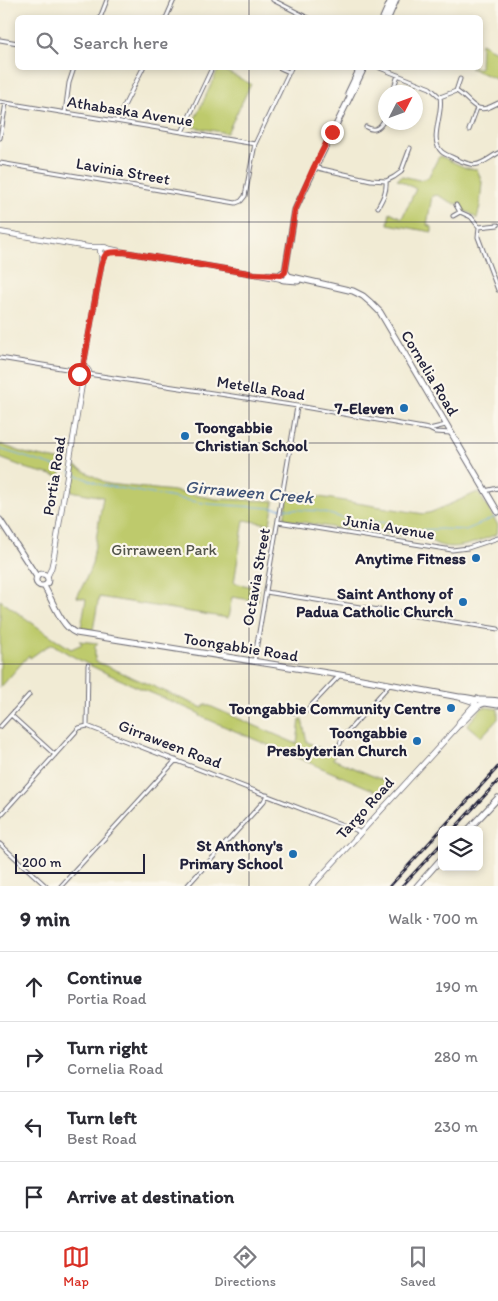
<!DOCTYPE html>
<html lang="en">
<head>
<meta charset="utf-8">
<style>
	body { margin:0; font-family:Itim,sans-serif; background:#f7f7f7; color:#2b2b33 }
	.controls { position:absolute; right:15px; bottom:15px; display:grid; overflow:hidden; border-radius:8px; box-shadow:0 2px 8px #0003 }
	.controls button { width:45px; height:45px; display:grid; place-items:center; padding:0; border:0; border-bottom:1px solid #e1e1e2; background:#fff; color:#2b2b33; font:25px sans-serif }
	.compass { position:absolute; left:378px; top:85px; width:45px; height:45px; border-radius:50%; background:#fff; box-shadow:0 2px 8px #0003; rotate:48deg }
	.scale { position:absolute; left:15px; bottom:12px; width:130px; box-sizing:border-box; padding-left:5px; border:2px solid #22223b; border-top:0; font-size:14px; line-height:18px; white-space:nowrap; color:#22223b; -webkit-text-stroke:4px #fbf7ec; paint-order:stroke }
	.stop { position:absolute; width:15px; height:15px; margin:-11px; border:4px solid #d93025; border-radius:50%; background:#fff }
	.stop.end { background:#d93025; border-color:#fff; box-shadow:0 1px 5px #0008 }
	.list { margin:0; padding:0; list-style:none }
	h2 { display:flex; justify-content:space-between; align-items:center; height:65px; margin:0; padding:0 20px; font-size:21px }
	h2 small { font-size:16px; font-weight:400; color:#7c7c81 }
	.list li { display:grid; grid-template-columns:32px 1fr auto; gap:15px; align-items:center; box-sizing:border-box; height:70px; padding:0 20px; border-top:1px solid #e1e1e2 }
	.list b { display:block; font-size:19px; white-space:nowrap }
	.list p { margin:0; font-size:16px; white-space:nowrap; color:#7c7c81 }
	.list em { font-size:16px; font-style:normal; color:#7c7c81 }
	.icon { flex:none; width:28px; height:28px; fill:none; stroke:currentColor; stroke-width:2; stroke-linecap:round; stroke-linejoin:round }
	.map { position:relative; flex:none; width:498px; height:886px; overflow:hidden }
	.search { position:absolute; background:#fff; box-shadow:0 2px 8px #0003; left:15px; right:15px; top:15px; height:55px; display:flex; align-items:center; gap:12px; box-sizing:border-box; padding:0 18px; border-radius:8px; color:#7c7c81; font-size:19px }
	.sheet { height:345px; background:#fff }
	nav { display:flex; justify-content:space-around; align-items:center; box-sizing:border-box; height:70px; border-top:1px solid #e1e1e2; background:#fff; font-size:14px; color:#7c7c81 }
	nav a { display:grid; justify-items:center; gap:2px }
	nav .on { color:#d93025 }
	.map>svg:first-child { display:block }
</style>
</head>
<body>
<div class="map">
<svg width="498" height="886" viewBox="0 0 498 886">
	<rect width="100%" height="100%" fill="#fbf7ec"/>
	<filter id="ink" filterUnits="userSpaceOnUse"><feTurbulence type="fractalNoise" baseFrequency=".02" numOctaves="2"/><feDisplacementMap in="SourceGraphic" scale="10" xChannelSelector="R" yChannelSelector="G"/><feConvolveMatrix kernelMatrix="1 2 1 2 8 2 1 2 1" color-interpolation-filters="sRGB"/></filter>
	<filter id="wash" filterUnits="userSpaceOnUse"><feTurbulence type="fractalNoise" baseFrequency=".0096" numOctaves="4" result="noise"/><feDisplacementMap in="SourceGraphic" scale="20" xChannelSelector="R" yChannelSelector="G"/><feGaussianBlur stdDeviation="1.12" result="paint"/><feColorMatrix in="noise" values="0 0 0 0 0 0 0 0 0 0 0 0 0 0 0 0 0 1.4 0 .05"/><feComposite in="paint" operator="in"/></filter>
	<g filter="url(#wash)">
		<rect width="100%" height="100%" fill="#f1ebd4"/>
		<path fill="#beca6c" stroke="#707654" d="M481,43L498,52V80L470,68H480Z
			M219,68L251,84L227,133L193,127L192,125Z
			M440,156L466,168L477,169L482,182L480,206L477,219L470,213L463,211L459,203L455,204L437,195L432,196L427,225L432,227V232L388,224L390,212L402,218L416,189L397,179L402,176L419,180L428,178L438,158Z
			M0,444L24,453L63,461L60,477L24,468V467L0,458Z
			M75,466L108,484L174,491L216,499L274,501L270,524L244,520L234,583L259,588L258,601L232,597L228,618L99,597L93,630L81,628L86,599L77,597L85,581L92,564L103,497L71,491Z
			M289,492L424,514L432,512L478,492L498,525L497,534C477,542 449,555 430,540L355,529L347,530L284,519Z
			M0,600L42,630L71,649L82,644L79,641L98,643L95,646V661L203,708L205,704L297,744L300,719H302L307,742L309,743L329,752H332L335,750L336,752L333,759L394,785L385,795L200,716V714C152,692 97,673 52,644L44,648L30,658L29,655L0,688Z
			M485,707L498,709V719L481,737L467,725L482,708Z"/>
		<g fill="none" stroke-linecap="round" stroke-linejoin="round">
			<path stroke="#7ab0e8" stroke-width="1" d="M0,449L66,470
				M70,472L101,485L209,504L319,511L346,519L388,523L397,528L414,530L442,529L466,530L498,516"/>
		</g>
	</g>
	<g filter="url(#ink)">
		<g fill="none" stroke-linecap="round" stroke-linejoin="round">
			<defs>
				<path id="minor" d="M273,0L308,18
					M100,18L107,0
					M166,18L174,0
					M0,40L18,43
					M280,68L289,72
					M380,68L430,88L440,97
					M456,91L460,79
					M394,92L395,84L398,75
					M440,97C444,113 428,140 442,152C446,155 452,157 456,159C478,169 478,165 498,153
					M440,97L456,91C468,97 473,112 487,108C491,107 494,105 498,103
					M0,102L255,144
					M65,113L69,83L74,68
					M117,120L143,68
					M366,127C376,133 381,126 386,117
					M469,130L477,108
					M182,132L212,68
					M0,138L6,103
					M0,163L236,203L241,201L245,196L255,144L291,68
					M315,167L322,169L371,180L386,181L394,177L401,172L410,148
					M456,205L460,212L471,217L479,227L478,237L498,290
					M378,207C383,198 387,191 386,181
					M453,216L460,212
					M479,227L498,225
					M101,254V266
					M0,358L79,371
					M88,374L304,407L429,429L435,432L451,433
					M429,429L446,425
					M485,491L498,488
					M278,522L452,550L468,548L498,538
					M266,592L498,629
					M254,662L297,407
					M292,712H305L340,675
					M11,715L55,755
					M87,726L88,665
					M0,727L29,695
					M340,744L342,738L390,684
					M0,816L79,728L87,726L356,830L360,833
					M0,844L46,886
					M61,886L176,760
					M187,886L264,801L267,795"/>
				<path id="tertiary" d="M0,232L88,247H102
					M100 251a4 4 0 1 1 8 0a4 4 0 1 1-8 0Z
					M106,248L124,252L254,274L282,279
					M268,274L281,275
					M83,368L101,266
					M79 373a5 5 0 1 1 10 0a5 5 0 1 1-10 0Z
					M47,577L51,569L54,556L83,378
					M458,726L459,722L475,704
					M312,886L458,726L461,724L479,706"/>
				<path id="secondary" d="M383,18L391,0
					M388,18L396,0
					M348,93L360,68
					M285,272L295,210L300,199L364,68
					M280 276a4 4 0 1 1 8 0a4 4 0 1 1-8 0Z
					M288,276L353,291L363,296L371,303L380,312L498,512
					M285,280L298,281
					M0,520L37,577
					M36 580a6 6 0 1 1 12 0a6 6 0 1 1-12 0Z
					M44,586C52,599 61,627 76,633L340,675L459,697C467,696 473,700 481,700C486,700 492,700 498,701
					M459,697L475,702
					M477,699L475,703L477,706L485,703L498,705
					M468,830L498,798
					M417,886L442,858"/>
			</defs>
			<use href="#minor" stroke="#6a6871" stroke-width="5"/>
			<use href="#tertiary" stroke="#6a6871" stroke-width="6"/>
			<use href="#secondary" stroke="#6a6871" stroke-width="7"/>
			<use href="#minor" stroke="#fff" stroke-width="3"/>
			<use href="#tertiary" stroke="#fff" stroke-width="4.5"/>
			<use href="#secondary" stroke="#fff" stroke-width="5"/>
			<defs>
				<path id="rail" d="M453,830L498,781
					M390,886L498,767
					M402,886L442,843"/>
			</defs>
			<use href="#rail" stroke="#22223b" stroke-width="3"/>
			<use href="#rail" stroke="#fbf7ec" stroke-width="1" stroke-dasharray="4" stroke-linecap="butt"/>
		</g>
	</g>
	<g fill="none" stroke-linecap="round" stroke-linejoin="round" filter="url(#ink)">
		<path stroke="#d93025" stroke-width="6" d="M79,374L80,370L83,368L101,266C106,249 108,253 124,252L254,274L281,275L285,272L295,210L314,167L332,132"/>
	</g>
	<path fill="none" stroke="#22223b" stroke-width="1" stroke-opacity="0.55" d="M249,0V18M249,68V886M0,222H498M0,443H498M0,664H498"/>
	<g fill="#1f6fb2" stroke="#fbf7ec" stroke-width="2">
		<circle cx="404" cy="408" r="5"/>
		<circle cx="185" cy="436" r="5"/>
		<circle cx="476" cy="558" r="5"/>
		<circle cx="463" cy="602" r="5"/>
		<circle cx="451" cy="708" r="5"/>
		<circle cx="417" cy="741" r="5"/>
		<circle cx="293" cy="854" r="5"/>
	</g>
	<g text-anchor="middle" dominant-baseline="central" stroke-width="4.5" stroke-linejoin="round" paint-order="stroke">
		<g font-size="16" fill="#22223b" stroke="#fbf7ec">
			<text transform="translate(130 111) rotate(9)">Athabaska Avenue</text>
			<text transform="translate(123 171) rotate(10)">Lavinia Street</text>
			<text transform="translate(430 373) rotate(59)">Cornelia Road</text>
			<text transform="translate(261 388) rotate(9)">Metella Road</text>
			<text transform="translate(54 476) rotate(-81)">Portia Road</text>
			<text transform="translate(389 527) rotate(9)">Junia Avenue</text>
			<text transform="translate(256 577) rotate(-80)">Octavia Street</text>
			<text transform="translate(241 647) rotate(9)">Toongabbie Road</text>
			<text transform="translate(170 744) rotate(21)">Girraween Road</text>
			<text transform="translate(365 808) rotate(-48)">Targo Road</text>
		</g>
		<g font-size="16" font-weight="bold" fill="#22223b" stroke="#fbf7ec" text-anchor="end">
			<text x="394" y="408">7-Eleven</text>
			<text x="195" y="427" text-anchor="start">Toongabbie<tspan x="195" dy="18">Christian School</tspan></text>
			<text x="466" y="558">Anytime Fitness</text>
			<text x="453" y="593">Saint Anthony of<tspan x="453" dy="18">Padua Catholic Church</tspan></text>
			<text x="441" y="708">Toongabbie Community Centre</text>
			<text x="407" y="732">Toongabbie<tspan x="407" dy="18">Presbyterian Church</tspan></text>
			<text x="283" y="845">St Anthony's<tspan x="283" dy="18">Primary School</tspan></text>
		</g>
		<g font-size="16" fill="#51544a" stroke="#fbf7ec">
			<text x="164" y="549">Girraween Park</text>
		</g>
		<g font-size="18" font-style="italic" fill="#415478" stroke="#fbf7ec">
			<text transform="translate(249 492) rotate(5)">Girraween Creek</text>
		</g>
	</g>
</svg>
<div class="controls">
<button><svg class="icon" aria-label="layers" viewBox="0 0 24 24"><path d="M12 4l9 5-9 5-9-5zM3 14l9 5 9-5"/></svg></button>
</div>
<svg class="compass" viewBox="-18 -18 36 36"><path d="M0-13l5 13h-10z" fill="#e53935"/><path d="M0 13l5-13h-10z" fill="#7c7c81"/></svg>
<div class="scale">200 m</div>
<div class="stop" style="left:79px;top:374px"></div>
<div class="stop end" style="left:332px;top:132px"></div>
<div class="search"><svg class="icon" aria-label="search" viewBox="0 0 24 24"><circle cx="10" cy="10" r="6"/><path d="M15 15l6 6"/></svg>Search here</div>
</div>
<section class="sheet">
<h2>9 min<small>Walk · 700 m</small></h2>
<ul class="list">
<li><svg class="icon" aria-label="ahead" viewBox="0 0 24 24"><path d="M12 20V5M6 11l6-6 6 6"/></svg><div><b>Continue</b><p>Portia Road</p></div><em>190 m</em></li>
<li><svg class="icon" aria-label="right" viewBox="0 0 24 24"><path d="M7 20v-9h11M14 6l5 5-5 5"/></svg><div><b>Turn right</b><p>Cornelia Road</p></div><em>280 m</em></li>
<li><svg class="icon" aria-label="left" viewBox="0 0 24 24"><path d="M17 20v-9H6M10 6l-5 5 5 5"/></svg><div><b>Turn left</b><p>Best Road</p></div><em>230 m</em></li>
<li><svg class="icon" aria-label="arrive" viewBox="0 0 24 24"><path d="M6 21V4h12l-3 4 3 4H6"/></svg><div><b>Arrive at destination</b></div></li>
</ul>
</section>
<nav>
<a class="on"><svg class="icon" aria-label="map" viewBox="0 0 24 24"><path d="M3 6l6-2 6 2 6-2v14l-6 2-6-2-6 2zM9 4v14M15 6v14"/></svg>Map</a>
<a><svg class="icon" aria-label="directions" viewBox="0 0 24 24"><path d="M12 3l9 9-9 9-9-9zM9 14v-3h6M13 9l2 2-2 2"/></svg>Directions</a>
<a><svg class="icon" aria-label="saved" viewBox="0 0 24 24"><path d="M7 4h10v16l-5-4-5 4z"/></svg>Saved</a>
</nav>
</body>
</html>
